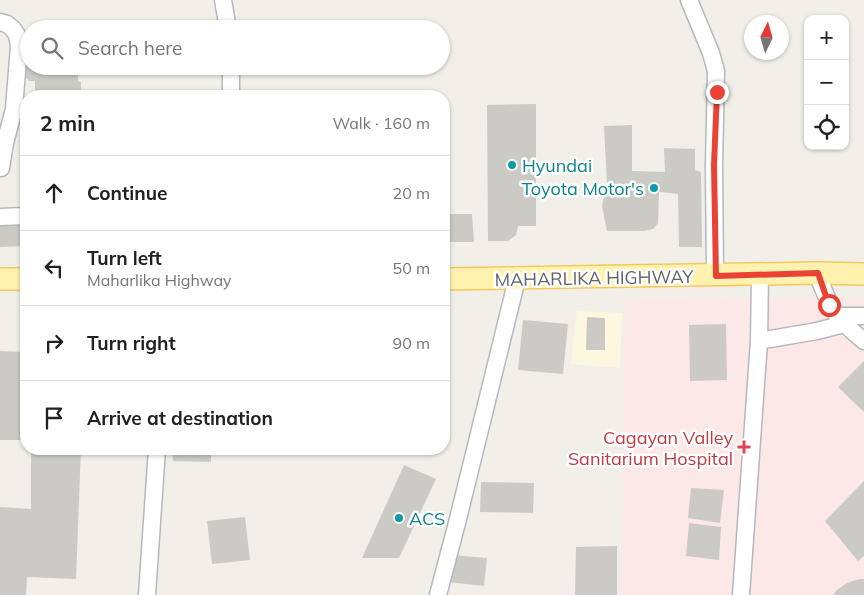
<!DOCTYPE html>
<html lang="en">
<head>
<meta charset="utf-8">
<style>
	body { margin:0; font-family:Mulish,sans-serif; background:#f2f2f2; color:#202124 }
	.controls { position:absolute; right:15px; top:15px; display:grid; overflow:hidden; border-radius:10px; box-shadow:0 1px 4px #0004 }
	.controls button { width:45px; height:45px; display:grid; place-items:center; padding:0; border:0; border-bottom:1px solid #e0e0e0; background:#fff; color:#202124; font:25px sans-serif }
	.compass { position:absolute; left:744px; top:15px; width:45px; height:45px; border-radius:50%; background:#fff; box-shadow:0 1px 4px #0004; rotate:5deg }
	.stop { position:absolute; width:15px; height:15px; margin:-11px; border:4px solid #ea4335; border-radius:50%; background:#fff }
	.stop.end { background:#ea4335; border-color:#fff; box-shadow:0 1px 5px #0008 }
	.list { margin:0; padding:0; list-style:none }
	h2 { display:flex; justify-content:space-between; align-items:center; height:65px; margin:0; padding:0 20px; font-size:21px }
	h2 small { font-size:16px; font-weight:400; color:#757577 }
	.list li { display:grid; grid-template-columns:32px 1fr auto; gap:15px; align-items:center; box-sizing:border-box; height:75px; padding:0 20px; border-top:1px solid #e0e0e0 }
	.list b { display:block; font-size:19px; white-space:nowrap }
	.list p { margin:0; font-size:16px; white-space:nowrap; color:#757577 }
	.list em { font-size:16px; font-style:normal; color:#757577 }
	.icon { flex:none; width:28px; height:28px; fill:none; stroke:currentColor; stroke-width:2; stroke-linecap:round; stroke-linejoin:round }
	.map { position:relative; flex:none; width:864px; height:595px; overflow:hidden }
	.search { position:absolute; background:#fff; box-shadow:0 1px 4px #0004; left:20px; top:20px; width:430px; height:55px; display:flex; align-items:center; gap:12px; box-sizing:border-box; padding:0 18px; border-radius:28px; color:#757577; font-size:19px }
	.panel { position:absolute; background:#fff; box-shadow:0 1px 4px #0004; left:20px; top:90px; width:430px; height:365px; border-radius:20px }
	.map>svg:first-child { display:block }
</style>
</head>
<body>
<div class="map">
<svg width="864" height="595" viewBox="0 0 864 595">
	<rect width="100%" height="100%" fill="#f1efe8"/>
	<path fill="#fef7e0" d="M577,311L622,313L620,368L571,364Z"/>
	<path fill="#fce8e6" d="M864,298V595H622L625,299Z"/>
	<path fill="#cccac5" d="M24,57H29V66H78V81L81,82V95L35,96V81H29L28,79L25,78Z
		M536,104V226H518L516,235L508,241H488L487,105Z
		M632,125V171L665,172L664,148L695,149V170L701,172L702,247H679L678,194L659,192L658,223L653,229L644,231H607L602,206L607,184L604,126Z
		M444,214H472L474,242H444Z
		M26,220V246L0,247V221Z
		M587,317L605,318V350H586Z
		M523,320L568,324L563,374L518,370Z
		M726,324L727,380L690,381L689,325Z
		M0,351L26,352V440H0Z
		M864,361V412L838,387Z
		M31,449H81L76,579L27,577L26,595H0V507L31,509Z
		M172,449H211V462L173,461Z
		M404,465L436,479L399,558H362Z
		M864,481V556L858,561L825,521Z
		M481,482L534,483L533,513L480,512Z
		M691,488L724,490L720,523L688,518Z
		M245,517L250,560L212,564L207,521Z
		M689,523L721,527L719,560L686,556Z
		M617,546V595H575L576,547Z
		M452,555L487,558L484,586L449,582Z
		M859,579H864V595H833L837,590L847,583Z"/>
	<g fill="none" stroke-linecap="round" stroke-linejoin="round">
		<defs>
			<path id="minor" d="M223,0L228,29
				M689,0L711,53L716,71L714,165L715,276
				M0,22L7,24L13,29L17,35L19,46L14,109L5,143L1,168H0
				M231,96V66
				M0,217L26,216
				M817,273C830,308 834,317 864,341
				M837,316H864
				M759,341L760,276
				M147,595L157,449
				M438,595L458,519L517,279
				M741,595L759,341L817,331L844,324"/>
			<path id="major" d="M0,279H26
				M444,279L817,273L864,274"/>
		</defs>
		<use href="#minor" stroke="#b5b8bc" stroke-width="19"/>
		<use href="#major" stroke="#f2c960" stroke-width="24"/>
		<use href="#minor" stroke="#fff" stroke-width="16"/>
		<use href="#major" stroke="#fff2af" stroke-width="21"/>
	</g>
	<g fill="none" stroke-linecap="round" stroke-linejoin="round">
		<path stroke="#ea4335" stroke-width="6" d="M717,92L714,165L716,276L818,273L829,305"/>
	</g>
	<g fill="#0f9aa8" stroke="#fff" stroke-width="2">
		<circle cx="512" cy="165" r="5"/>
		<circle cx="654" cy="188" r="5"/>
		<circle cx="399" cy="518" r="5"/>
	</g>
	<path fill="#e0444e" stroke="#fff" stroke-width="2" d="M741.5 439.5h5v5h5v5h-5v5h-5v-5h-5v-5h5z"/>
	<g text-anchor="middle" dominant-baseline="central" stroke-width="5" stroke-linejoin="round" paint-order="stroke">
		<g font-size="18" fill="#0d838f" stroke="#fff" text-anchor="start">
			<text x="522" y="165">Hyundai</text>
			<text x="644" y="188" text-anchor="end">Toyota Motor's</text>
			<text x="409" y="518">ACS</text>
		</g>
		<g font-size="18" fill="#5f6368" stroke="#fff">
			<text transform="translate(594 278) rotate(-1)">MAHARLIKA HIGHWAY</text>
		</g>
		<g font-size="18" fill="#be3a42" stroke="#fff" text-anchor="end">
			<text x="733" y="437">Cagayan Valley<tspan x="733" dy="21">Sanitarium Hospital</tspan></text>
		</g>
	</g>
</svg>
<div class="controls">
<button>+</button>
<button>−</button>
<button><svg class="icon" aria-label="locate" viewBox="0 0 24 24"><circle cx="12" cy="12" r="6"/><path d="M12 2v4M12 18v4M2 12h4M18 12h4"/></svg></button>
</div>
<svg class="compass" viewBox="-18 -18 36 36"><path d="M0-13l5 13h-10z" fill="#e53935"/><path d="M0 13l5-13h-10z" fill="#757577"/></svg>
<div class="stop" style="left:829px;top:305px"></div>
<div class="stop end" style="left:717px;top:92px"></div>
<div class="search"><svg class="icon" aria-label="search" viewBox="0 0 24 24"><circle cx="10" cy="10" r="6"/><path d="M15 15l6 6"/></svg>Search here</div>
<section class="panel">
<h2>2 min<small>Walk · 160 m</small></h2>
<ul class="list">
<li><svg class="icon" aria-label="ahead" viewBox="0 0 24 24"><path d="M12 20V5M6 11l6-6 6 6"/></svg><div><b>Continue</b></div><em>20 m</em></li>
<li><svg class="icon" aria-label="left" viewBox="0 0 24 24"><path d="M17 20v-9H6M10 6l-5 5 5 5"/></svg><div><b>Turn left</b><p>Maharlika Highway</p></div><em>50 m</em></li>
<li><svg class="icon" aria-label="right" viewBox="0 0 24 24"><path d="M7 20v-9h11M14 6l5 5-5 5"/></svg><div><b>Turn right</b></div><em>90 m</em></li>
<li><svg class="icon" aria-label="arrive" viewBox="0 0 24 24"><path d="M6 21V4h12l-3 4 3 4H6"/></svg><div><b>Arrive at destination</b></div></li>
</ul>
</section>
</div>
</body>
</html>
